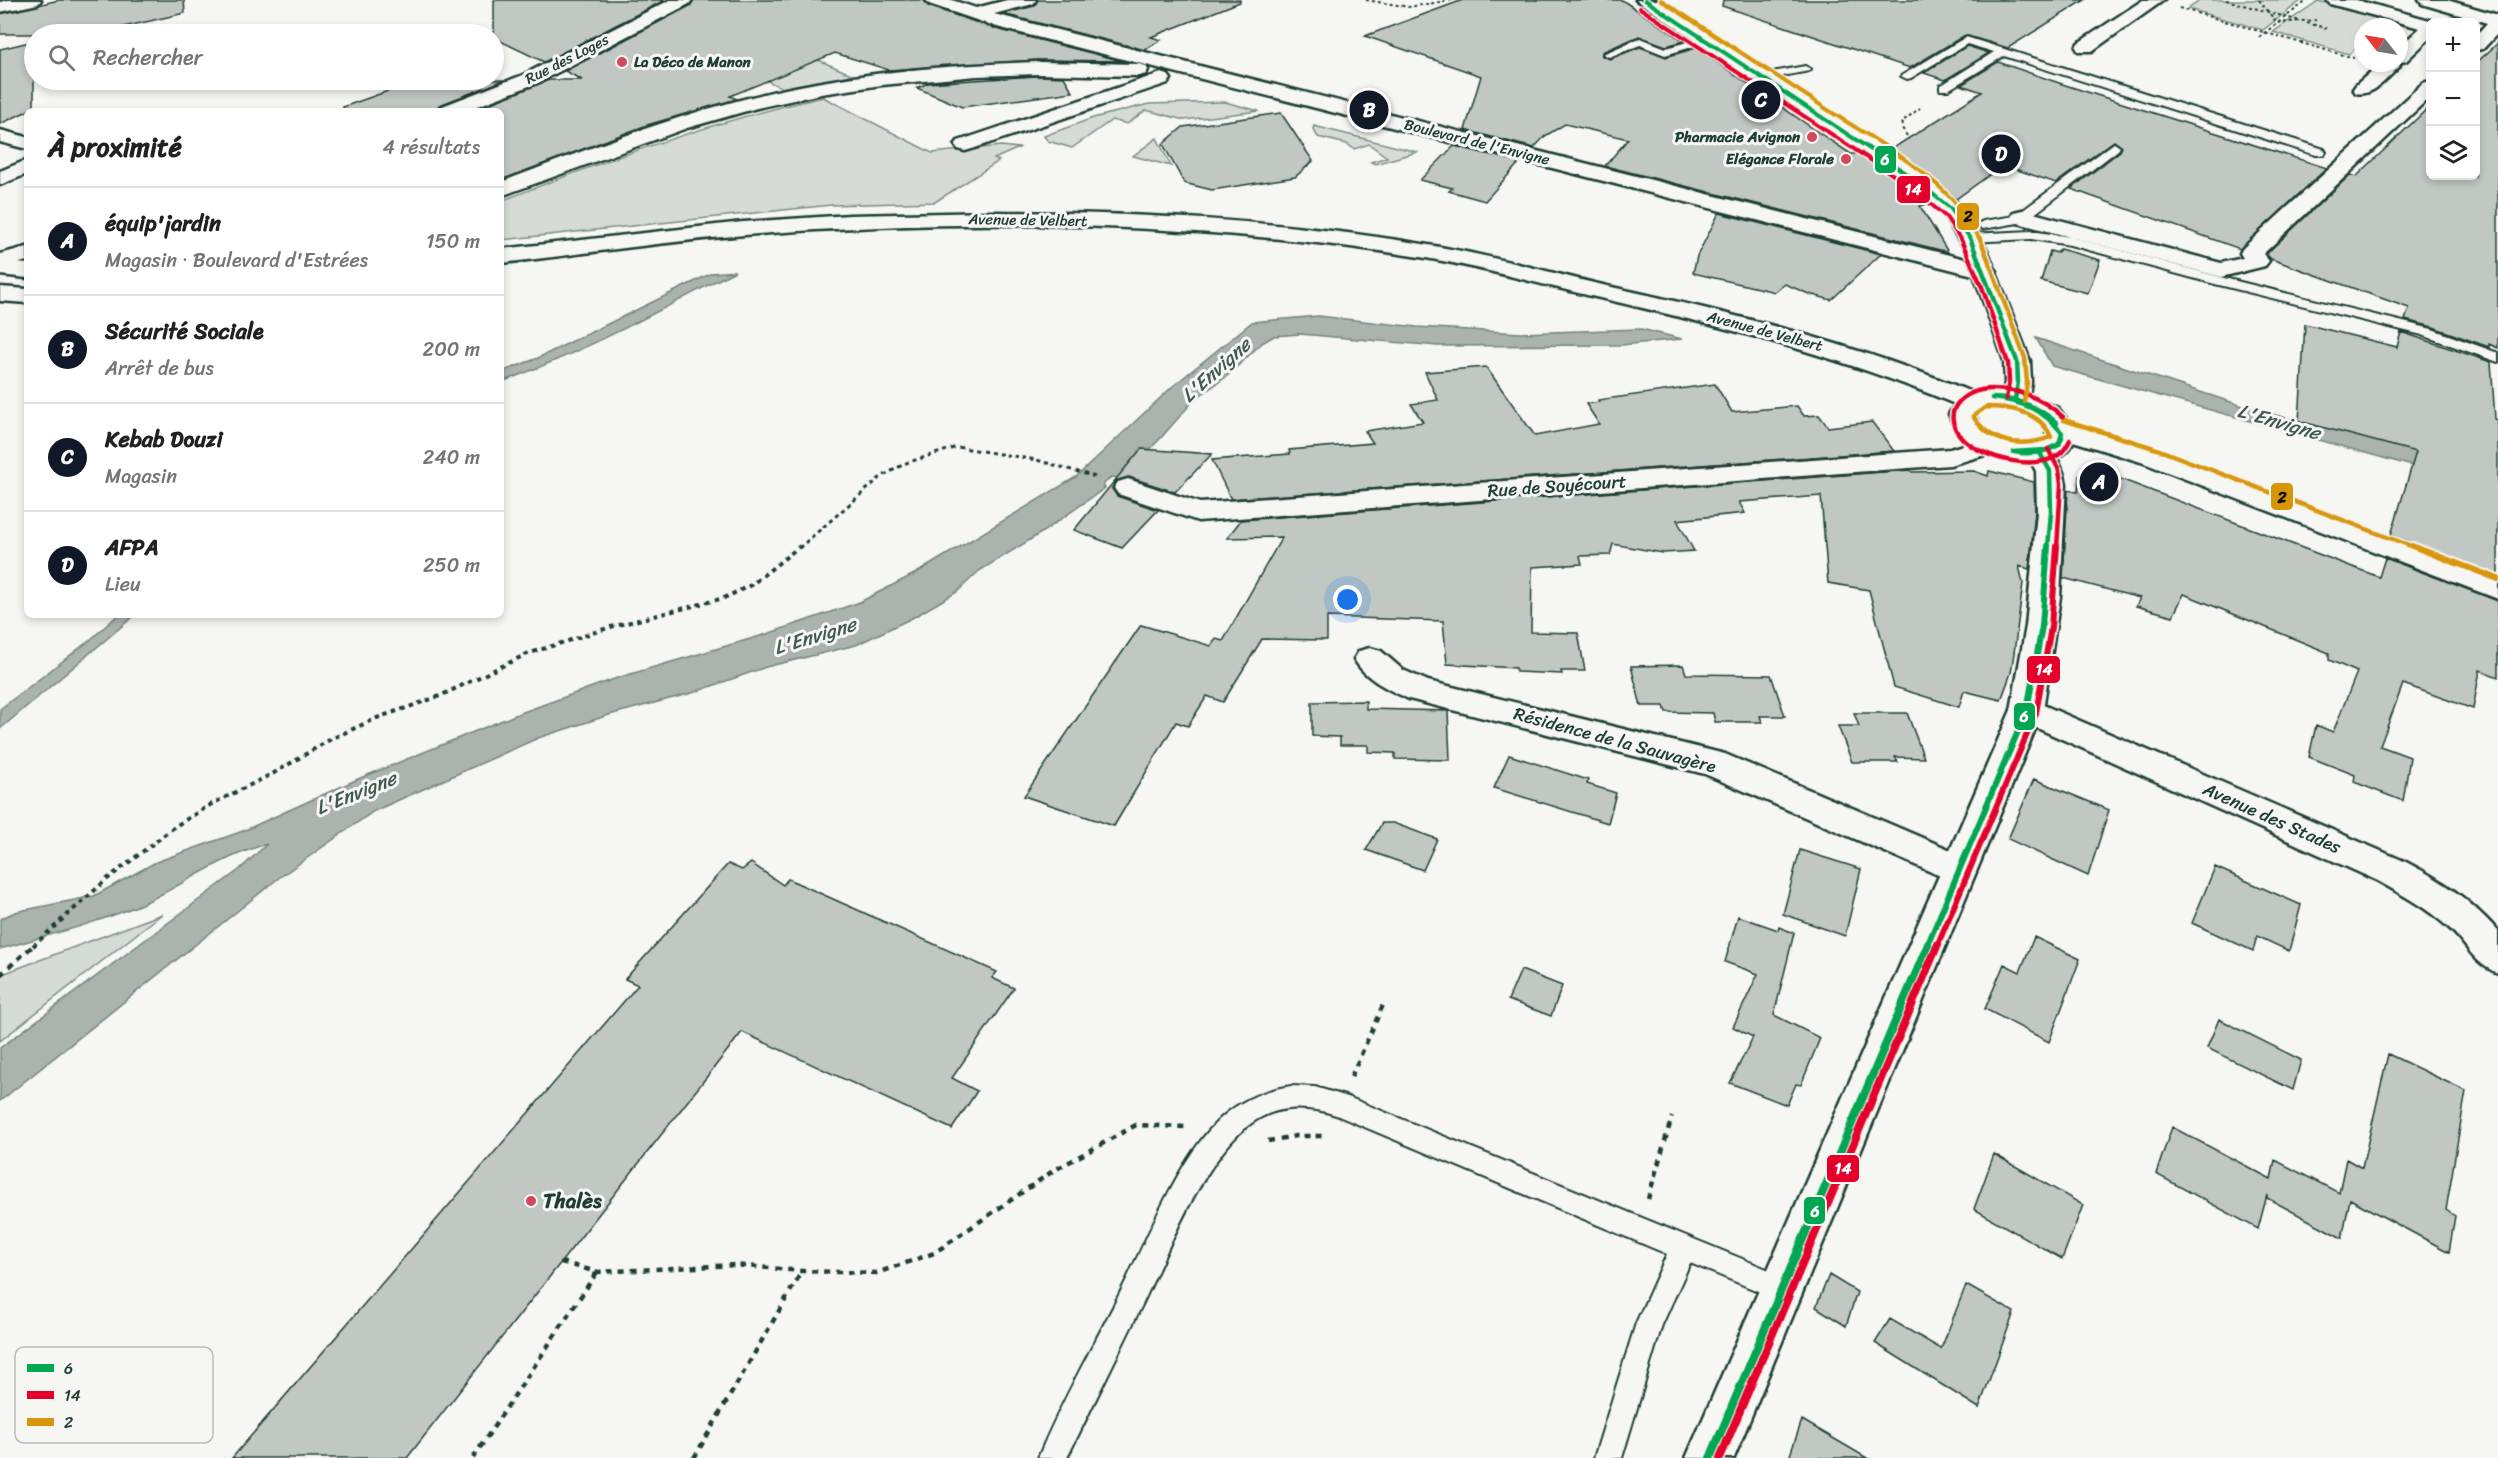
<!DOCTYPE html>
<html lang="fr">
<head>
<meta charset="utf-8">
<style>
	body { margin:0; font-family:Sriracha,sans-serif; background:#f2f2f2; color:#202124 }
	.controls { position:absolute; right:18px; top:18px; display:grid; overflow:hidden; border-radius:9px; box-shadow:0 3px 9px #0003 }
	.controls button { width:54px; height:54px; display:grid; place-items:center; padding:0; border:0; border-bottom:2px solid #e0e0e0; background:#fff; color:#202124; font:30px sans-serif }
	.compass { position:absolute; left:2354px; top:18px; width:54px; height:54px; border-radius:50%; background:#fff; box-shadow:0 3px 9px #0003; rotate:301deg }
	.you { position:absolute; left:1348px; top:600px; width:21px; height:21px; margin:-15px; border:4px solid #fff; border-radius:50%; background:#1a73e8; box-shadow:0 0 0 9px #1a73e833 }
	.badge { display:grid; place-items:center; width:39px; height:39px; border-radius:50%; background:#111827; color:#fff; font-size:20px; font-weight:700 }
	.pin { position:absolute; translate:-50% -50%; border:3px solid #fff; box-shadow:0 2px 6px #0006 }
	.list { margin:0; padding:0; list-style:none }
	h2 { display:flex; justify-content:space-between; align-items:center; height:78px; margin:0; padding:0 24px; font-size:26px }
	h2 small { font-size:20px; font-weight:400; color:#757577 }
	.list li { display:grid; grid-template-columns:39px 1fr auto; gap:18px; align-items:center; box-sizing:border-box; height:108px; padding:0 24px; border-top:2px solid #e0e0e0 }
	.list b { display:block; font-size:22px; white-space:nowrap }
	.list p { margin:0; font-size:20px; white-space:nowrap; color:#757577 }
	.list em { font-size:20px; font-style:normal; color:#757577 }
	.icon { flex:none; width:33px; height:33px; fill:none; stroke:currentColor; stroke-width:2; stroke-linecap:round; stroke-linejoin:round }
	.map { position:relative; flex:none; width:2498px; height:1458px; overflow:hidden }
	.search { position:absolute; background:#fff; box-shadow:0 3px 9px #0003; left:24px; top:24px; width:480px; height:66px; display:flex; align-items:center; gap:15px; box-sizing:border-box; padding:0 21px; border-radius:33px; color:#757577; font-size:22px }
	.panel { position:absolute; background:#fff; box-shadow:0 3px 9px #0003; left:24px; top:108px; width:480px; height:510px; border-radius:9px }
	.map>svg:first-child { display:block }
</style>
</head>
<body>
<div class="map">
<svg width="2498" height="1458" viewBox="0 0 2498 1458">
	<rect width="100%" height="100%" fill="#f6f6f2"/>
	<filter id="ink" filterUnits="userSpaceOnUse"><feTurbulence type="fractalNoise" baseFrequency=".0167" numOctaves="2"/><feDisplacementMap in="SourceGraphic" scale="12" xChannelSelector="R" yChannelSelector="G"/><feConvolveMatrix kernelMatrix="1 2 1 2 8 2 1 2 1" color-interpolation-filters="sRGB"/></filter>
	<g filter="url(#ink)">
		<path fill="#d6dbd6" stroke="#7a8c85" stroke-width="1.5" d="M2201,0H2302L2263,30L2188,9Z
			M2318,1L2391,20L2382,27H2363V42L2349,54L2273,32Z
			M700,51L809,56L853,75L783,88Z
			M823,97L932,153L1001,146L1019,148L994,159L999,161L935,202L831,205L501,240V201C609,159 710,122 823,97Z
			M1225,102L1259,111L1184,120L1146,110L1127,124L1112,120L1072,148L1048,141L1044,136L1093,118L1149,104Z
			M1314,126L1417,152L1375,164L1371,162L1387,157L1369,144L1354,149L1347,144L1318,137L1313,129Z
			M1157,138L1171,166L1133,156Z
			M162,914L0,1041V975Z"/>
		<path fill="#aab3ae" stroke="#72847d" stroke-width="1.5" d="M735,271C659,311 582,353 501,382V372L538,358L712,273Z
			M1318,316L1417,327L1520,333L1641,329L1682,339L1621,345L1438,346L1300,334L1274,336L1262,343L1226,377L1195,399L1159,440L1120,478L1111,477L1103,485L1105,488L1041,533L979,571L957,592L912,618L856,645L766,667L692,693L609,715L538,738L374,811L280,877L0,1101V1048L239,870L267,844C223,856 186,883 146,902C99,923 49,935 0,949V919L15,912L94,896L156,862L243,831L358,779L515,715L617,678L767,634L860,602L918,572L1076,477L1173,386L1252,322Z
			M2036,338L2249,408L2498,473L2441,474L2052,366Z
			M118,615H135L0,729V709L90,640Z"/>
		<path fill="#c1c8c3" stroke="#1f3d34" stroke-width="1.5" d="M59,0H184L185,13L93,34H0V14Z
			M494,0H665L544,62L494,38Z
			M694,0H924L928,6L996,29L1123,61L1038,60L889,70L835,53L730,96L737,99L647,125L501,180V111H471L549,80H582L565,71L690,6Z
			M1038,0H1240V2L1151,37L1161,40L1145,50L1003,14L1034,6Z
			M1463,0H1622L1684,41L1666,46L1639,36L1602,52V56L1610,59L1640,47L1666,57L1696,48L1831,141L1851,154H1858L1903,184L1928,204L1920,206L1948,252L1605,166L1628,139L1565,124L1545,136L1534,148L1465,130L1481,76L1365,36Z
			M1723,0H2085L2008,48L1965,35L1910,68L1722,6Z
			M34,41V108L0,124V49Z
			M2498,43V348L2489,344V347L2433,327L2405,320L2409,308L2271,259L2266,254L2350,175L2356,177L2430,106V176H2475V64Z
			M1967,46L1989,53L1945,80L1924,73Z
			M1998,62L2062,84L2327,168L2240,249L2071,189L2120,151L2122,147L2114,141L2056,183L2003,165L1956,199L1921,170L1890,150L1982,92L1961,85Z
			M1038,76L1064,77L1073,92L962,107L917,88L928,83Z
			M419,80H505L439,105L435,111H344L343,107Z
			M1281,113L1313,161L1295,177L1212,190L1184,183L1163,144L1183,127Z
			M1454,146L1520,162L1485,201L1449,191L1452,188L1420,180Z
			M1719,213L1881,254L1831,300L1809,294L1785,284L1775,292L1693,273L1697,256Z
			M2060,249L2100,260L2088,293L2041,281L2050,251L2057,253Z
			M2305,324L2397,347L2401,332L2491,362L2495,419L2498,420V576L2391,535L2416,452L2299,421Z
			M1486,367L1535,436L1599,424L1586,404L1599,402L1598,400L1715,384L1732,412L1797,406L1804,416L1819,415L1828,427L1872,422L1894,451L1231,499L1212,460L1290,454L1289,450L1373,443L1365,431L1423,422L1411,404L1438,400L1425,372Z
			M1141,449L1212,454L1175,492L1129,477L1116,481L1112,489L1117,496L1158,510L1122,548L1074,530Z
			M1910,470L1912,472L1974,471L1988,476L1989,471L2034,482L2035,512L2029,569L2019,566L2023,583L2014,653L2011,673L2001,700L1964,691L1959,707L1894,687L1869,590L1828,583L1821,496L1739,502L1745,513L1677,520L1694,551L1663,553L1613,544L1610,555L1580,556L1582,564L1532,567L1531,632L1578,633L1585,671H1561L1562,674L1516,672V668L1447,664L1443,621L1327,617V640L1262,639L1223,702L1207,696L1188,726L1176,722L1114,826L1024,796L1141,625L1211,646L1216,639L1223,641L1282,537L1227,538L1241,520Z
			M2102,472L2379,577L2385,558L2498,601V677L2480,670L2473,709L2403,684L2380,746L2410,757L2403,801L2354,782L2355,775L2309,757L2316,725L2333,732L2357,672L2329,660V653L2184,594L2173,616L2136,606L2140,598L2063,578L2068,490L2078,492L2079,476Z
			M1683,665L1686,674L1771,675L1785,716H1760L1762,722H1715L1713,713L1666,712L1664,706H1641L1631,666Z
			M1366,701V709L1448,711L1450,760L1395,759V753L1368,752V745H1340V737L1312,736V702Z
			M1854,713H1907L1924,758L1895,757L1898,762H1852L1838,726H1859Z
			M1509,755L1588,780L1587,784L1616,793L1608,823L1494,788Z
			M2034,779L2109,810L2088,876L2008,839Z
			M1382,823H1393L1437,839L1423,870L1366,850Z
			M1800,850L1861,869L1845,936L1783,914Z
			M751,863L783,885L788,879L997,972L992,978L1014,988L952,1078L977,1091L952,1129L742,1032L407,1458H232L638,985L625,979L728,864L742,870Z
			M2215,867L2301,905L2289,951L2257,936L2253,951L2192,923Z
			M1738,916L1778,930L1779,927L1794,933L1774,1015L1820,1038L1801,1085L1796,1084L1787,1105L1730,1083L1753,1037L1733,1027L1758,974L1725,962Z
			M2034,937L2080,959L2049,1042L1985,1009L2004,964L2020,972Z
			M1521,970L1562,986L1551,1016L1508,1000Z
			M2219,1019L2301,1060L2293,1090L2207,1048Z
			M2388,1054L2466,1091L2446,1210L2455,1216L2449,1252L2350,1199L2342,1238L2267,1198V1195L2258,1229L2156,1174L2172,1127L2271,1179L2275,1160L2339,1193L2346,1159L2362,1168Z
			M1994,1154L2083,1205L2062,1259L1974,1209Z
			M1829,1275L1857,1292L1846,1326L1816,1307Z
			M1966,1285L2014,1312L1979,1408L1875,1343L1890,1319L1941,1349Z
			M1802,1420L1867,1458H1789Z"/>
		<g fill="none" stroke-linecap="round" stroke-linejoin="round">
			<defs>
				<path id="lane" d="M1705,37L1710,40L1709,42L1665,55L1640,45L1609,57L1603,54L1640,38L1666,48Z
					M1966,37L2324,149L2326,152L2324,155H2316L2004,56L1948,90H1940V86L1994,52L1967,44L1911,78L1907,79L1901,76Z
					M1805,66L1811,69L1809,71L1761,80L1755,77L1761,74Z
					M2114,143L2120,147L2118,150L2024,222L1983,229L1976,225L1983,221L2015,216Z
					M2031,231L2071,237L2224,278L2432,329L2498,353V362L2422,335L2215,284L2070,245L2031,239L1970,242L1963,238L1970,234Z
					M1291,1086L1315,1087L1348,1097L1791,1279L1795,1288L1791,1297L1782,1301L1690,1263L1662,1325L1622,1458H1594L1636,1323L1667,1254L1336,1115C1308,1106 1278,1105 1253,1122C1205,1155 1168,1250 1143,1303C1118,1355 1092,1406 1067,1458H1038C1062,1399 1095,1344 1123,1287C1149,1235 1179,1157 1221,1118C1241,1100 1265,1090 1291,1086Z"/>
				<path id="street" d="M926,0H952L976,8L1007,0H1036L1033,4L994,14L1993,266L1997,271L1993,276L1985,278L1977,276L997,27L929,4Z
					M2143,0H2164L2092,51H2078L2076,47L2078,43Z
					M2327,0H2356L2437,22H2430V38L2406,61L2401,62L2399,67C2387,78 2373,97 2356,93L2353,89L2356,85L2381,63H2399V47L2420,28L2330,4Z
					M2419,0H2447L2498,15V33L2483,49L2476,50V35L2487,23L2422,4Z
					M1038,62L1139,64L1146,66L1148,70L1146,74L1139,76L1038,74L976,76L882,85L821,94L757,108L687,128L501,196V182C596,146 690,109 790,88C871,71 955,65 1038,62Z
					M1161,73L1168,75L1171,79L1168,83L972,149L965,151L958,149L955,145L958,141Z
					M2430,81V97L2263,254L2269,261L2265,266L2221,277L2014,222L2011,217L2014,212L2022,210L2221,263L2243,258L2240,253L2243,248L2423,83Z
					M0,130L27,137V149L0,142Z
					M27,160V174L0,185V171Z
					M1989,437L1999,439L2002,445L1999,451L1950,465L1198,521L1118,494L1114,488L1118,482L1128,479L1200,503L1950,449Z
					M1370,648L1381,651L1403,670L1428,681L1725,754L1972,859L1977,869L1972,879L1959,884L1705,774L1409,699C1388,689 1366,680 1354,659L1359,651Z
					M2027,698L2404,861C2443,881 2468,898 2498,931V973C2473,964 2467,943 2448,927C2427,908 2403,895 2378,881L2015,718L2011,710L2015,702Z"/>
				<path id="secondary" d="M8,0H41L38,4L0,12V2Z
					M670,0H692L689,4L537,83L465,111H437L440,107L523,75Z
					M1636,0H1657L1920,172L1959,204L1974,225L1988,252L2030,361L2031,382L2028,400L2024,406L2015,408L2006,406L2002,400L2005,382L2004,361L1966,252L1943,214L1904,182Z
					M27,247V261L0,268V254Z
					M2040,445L2050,447C2058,459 2064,470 2066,484L2060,597L2043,710L1734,1458H1686L2011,710L2026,626L2037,512L2036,471L2026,453L2030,447Z"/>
				<path id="primary" d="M994,212C1144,213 1293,221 1440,247C1497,257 1551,273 1607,286C1732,313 1855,344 1974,393L1984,390L2008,392L2045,402L2058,408L2071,424L2161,450L2498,578V599L2141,462L2073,441C2065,475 1984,460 1965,442C1956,434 1952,425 1949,414L1955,404C1840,356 1721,326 1600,298C1542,285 1485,268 1426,258C1201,222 972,217 745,235C663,242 582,254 501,263V249L743,222L850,215ZM1987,406C2008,406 2052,411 2046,441C2020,452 1985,441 1975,414Z
					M0,261L27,264V278L0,275Z
					M0,287L27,289V303L0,301Z"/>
			</defs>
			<use href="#lane" stroke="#1f3d34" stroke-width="4"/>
			<use href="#street" stroke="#1f3d34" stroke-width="5"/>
			<use href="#secondary" stroke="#1f3d34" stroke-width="5"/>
			<use href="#primary" stroke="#1f3d34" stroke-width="5"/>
			<path stroke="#1f3d34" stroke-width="2" stroke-dasharray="3 3" stroke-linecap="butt" d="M1366,0L1409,7L1452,0
				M2226,0L2300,21
				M2259,0L2277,23L2316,20
				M2179,8L2354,58
				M2307,23L2326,28
				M2259,37L2308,0
				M1907,136L1902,128L1903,121L1920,108"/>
			<path stroke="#1f3d34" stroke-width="3" stroke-dasharray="4 4" stroke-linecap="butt" d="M799,548L881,477L906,463L957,447L1037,460L1099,478"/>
			<path stroke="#1f3d34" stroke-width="4" stroke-dasharray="4.5 4.5" stroke-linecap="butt" d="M33,946L106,880L177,825L210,805L274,773L331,739L377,718L440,696L527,654L611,627L724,598L751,585L800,546"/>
			<path stroke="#1f3d34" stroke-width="4.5" stroke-dasharray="6 6" stroke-linecap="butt" d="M0,975L35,944
				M1351,1077L1383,1005
				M1268,1141L1296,1136H1326
				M1648,1199L1672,1117
				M561,1262L597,1272L735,1265L802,1271L877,1273L934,1253L1053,1171L1136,1125L1187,1127
				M473,1458L597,1272
				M694,1458L802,1271"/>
			<use href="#lane" fill="#f6f6f2" fill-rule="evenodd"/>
			<use href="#street" fill="#f6f6f2" fill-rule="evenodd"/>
			<use href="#secondary" fill="#f6f6f2" fill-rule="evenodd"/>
			<use href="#primary" fill="#f6f6f2" fill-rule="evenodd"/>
			<defs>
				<path id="bus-1-far3" d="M1645,0L1912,177L1951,209L1971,240"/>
				<path id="bus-1-far2" d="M1970,238L2017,361L2018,382L2015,400
					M1992,398C2021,401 2044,410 2062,433L2059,444L2046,450L2014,452
					M1992,398C2017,398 2038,406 2057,423
					M2014,452C2030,455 2044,453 2059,445L2062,437
					M2040,453L2050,471L2051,512L2048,548"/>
				<path id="bus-1-far1" d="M1927,946L2027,710L2042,626L2048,546"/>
				<path id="bus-1" d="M1710,1458L1928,944"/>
				<path id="bus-2-far3" d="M1640,8L1907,184L1946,217L1961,240"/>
				<path id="bus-2-far2" d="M1960,238L1982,287L2008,363L2009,381L2006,399
					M2063,417C2043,398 2020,389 1992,389C1962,389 1938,413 1963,439C1983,459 2040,473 2062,452C2065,449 2068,444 2070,440
					M2048,449L2059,470L2061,484L2057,548"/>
				<path id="bus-2-far1" d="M1937,946L2036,713L2051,627L2057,546"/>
				<path id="bus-2" d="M1720,1458L1938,944"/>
				<path id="bus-3-far2" d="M1661,0C1715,35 1768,71 1822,106C1877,143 1950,177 1980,240"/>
				<path id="bus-3-far1" d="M1980,238L2025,358L2027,383L2024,401
					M1986,407C2010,407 2041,412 2051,437C2022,448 1990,444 1973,416Z
					M2064,420L2154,448L2416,548"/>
				<path id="bus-3" d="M2412,546L2498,579"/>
			</defs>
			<use href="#bus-1-far3" stroke="#f6f6f2" stroke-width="7"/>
			<use href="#bus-1-far2" stroke="#f6f6f2" stroke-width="8"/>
			<use href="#bus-1-far1" stroke="#f6f6f2" stroke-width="10"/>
			<use href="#bus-1" stroke="#f6f6f2" stroke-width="12"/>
			<use href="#bus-2-far3" stroke="#f6f6f2" stroke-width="7"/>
			<use href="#bus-2-far2" stroke="#f6f6f2" stroke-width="8"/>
			<use href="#bus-2-far1" stroke="#f6f6f2" stroke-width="10"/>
			<use href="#bus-2" stroke="#f6f6f2" stroke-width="12"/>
			<use href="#bus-3-far2" stroke="#f6f6f2" stroke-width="7"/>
			<use href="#bus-3-far1" stroke="#f6f6f2" stroke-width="8"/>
			<use href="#bus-3" stroke="#f6f6f2" stroke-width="10"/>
			<use href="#bus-1-far3" stroke="#00a651" stroke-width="4"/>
			<use href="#bus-1-far2" stroke="#00a651" stroke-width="4.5"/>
			<use href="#bus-1-far1" stroke="#00a651" stroke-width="6"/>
			<use href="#bus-1" stroke="#00a651" stroke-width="8"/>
			<use href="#bus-2-far3" stroke="#e4002b" stroke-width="4"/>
			<use href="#bus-2-far2" stroke="#e4002b" stroke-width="4.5"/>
			<use href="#bus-2-far1" stroke="#e4002b" stroke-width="6"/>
			<use href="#bus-2" stroke="#e4002b" stroke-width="8"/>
			<use href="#bus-3-far2" stroke="#d79608" stroke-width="4"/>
			<use href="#bus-3-far1" stroke="#d79608" stroke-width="4.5"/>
			<use href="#bus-3" stroke="#d79608" stroke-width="6"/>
		</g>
	</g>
	<g fill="#d1495b" stroke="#f6f6f2" stroke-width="2">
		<circle cx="622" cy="62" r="6"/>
		<circle cx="1812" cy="137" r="6"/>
		<circle cx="1846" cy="159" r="6"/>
		<circle cx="531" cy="1201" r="6"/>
	</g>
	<g text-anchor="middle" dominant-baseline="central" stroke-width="6" stroke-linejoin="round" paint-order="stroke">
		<g font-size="15" fill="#1f3d34" stroke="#f6f6f2">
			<text transform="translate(567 59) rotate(-27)">Rue des Loges</text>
			<text transform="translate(1477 142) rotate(14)">Boulevard de l'Envigne</text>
			<text transform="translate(1028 220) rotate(1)">Avenue de Velbert</text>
			<text transform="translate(1765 331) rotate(15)">Avenue de Velbert</text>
		</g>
		<g font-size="15" font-weight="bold" fill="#1f3d34" stroke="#f6f6f2" text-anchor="end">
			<text x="634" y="62" text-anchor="start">La Déco de Manon</text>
			<text x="1800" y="137">Pharmacie Avignon</text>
			<text x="1834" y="159">Elégance Florale</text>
		</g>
		<g font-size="18" fill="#1f3d34" stroke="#f6f6f2">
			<text transform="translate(1557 486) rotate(-4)">Rue de Soyécourt</text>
			<text transform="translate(1615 740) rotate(15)">Résidence de la Sauvagère</text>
			<text transform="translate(2272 818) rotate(24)">Avenue des Stades</text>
		</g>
		<g font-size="20" font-style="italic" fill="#425a52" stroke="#f6f6f2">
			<text transform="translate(1216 370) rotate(-42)">L'Envigne</text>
			<text transform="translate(2279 422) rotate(16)">L'Envigne</text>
			<text transform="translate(815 636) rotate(-17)">L'Envigne</text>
			<text transform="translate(356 793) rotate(-22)">L'Envigne</text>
		</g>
		<g font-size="21" font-weight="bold" fill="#1f3d34" stroke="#f6f6f2" text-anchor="start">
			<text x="543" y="1201">Thalès</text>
		</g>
	</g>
	<rect x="15" y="1347" width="198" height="96" rx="9" fill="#f6f6f2" stroke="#b6beb9" stroke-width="1.5"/>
	<rect x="27" y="1364" width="27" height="8" fill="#00a651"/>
	<rect x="27" y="1391" width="27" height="8" fill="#e4002b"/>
	<rect x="27" y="1418" width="27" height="8" fill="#d79608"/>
	<g font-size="16" fill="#1f3d34">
		<text x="64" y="1374">6</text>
		<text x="64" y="1401">14</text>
		<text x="64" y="1428">2</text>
	</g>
	<g stroke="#f6f6f2" stroke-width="2">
		<rect x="1874" y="145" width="23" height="29" rx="6" fill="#00a651"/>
		<rect x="1896" y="175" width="35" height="29" rx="6" fill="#e4002b"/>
		<rect x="1956" y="202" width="24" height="29" rx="6" fill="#d79608"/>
		<rect x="2270" y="482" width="24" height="29" rx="6" fill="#d79608"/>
		<rect x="2026" y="655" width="35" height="29" rx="6" fill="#e4002b"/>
		<rect x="2013" y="702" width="23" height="29" rx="6" fill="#00a651"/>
		<rect x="1826" y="1154" width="34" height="29" rx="6" fill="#e4002b"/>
		<rect x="1803" y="1196" width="23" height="29" rx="6" fill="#00a651"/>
	</g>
	<g font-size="16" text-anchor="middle" font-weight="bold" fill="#fff">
		<text x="1885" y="165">6</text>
		<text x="1913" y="195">14</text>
		<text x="2044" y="675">14</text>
		<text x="2024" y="722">6</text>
		<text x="1843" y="1174">14</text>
		<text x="1815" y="1217">6</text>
	</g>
	<g font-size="16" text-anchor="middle" font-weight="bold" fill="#111">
		<text x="1968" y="222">2</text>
		<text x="2282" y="503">2</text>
	</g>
</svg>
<div class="controls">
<button>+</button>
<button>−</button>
<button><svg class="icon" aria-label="layers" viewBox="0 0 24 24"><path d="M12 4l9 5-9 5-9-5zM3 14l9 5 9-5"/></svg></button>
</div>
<svg class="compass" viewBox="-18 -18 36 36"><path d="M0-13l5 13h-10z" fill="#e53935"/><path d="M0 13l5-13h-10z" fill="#757577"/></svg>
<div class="you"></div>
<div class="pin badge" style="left:2099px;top:482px">A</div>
<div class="pin badge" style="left:1369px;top:110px">B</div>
<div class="pin badge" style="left:1761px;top:100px">C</div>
<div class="pin badge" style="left:2001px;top:154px">D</div>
<div class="search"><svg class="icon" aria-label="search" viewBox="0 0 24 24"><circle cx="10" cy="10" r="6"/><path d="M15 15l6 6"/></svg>Rechercher</div>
<section class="panel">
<h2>À proximité<small>4 résultats</small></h2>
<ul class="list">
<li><span class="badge">A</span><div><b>équip'jardin</b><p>Magasin · Boulevard d'Estrées</p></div><em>150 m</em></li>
<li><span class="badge">B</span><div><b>Sécurité Sociale</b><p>Arrêt de bus</p></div><em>200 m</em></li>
<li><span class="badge">C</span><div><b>Kebab Douzi</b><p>Magasin</p></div><em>240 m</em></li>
<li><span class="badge">D</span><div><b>AFPA</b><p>Lieu</p></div><em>250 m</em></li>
</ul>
</section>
</div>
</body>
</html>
